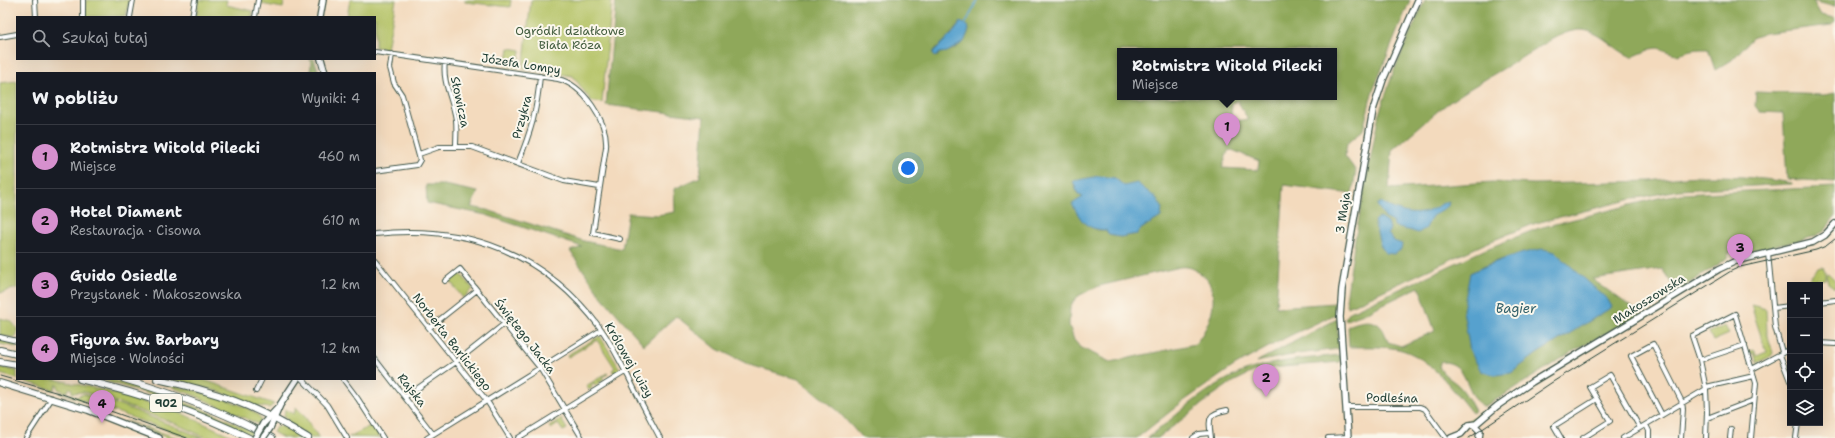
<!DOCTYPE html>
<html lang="pl">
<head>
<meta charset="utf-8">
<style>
	body { margin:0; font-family:"Shantell Sans",sans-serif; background:#242831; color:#f1f3f6 }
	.controls { position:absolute; right:12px; bottom:12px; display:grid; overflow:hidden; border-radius:0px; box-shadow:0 4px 16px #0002 }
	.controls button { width:36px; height:36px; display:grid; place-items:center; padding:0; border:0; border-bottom:1px solid #363941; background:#171b24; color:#f1f3f6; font:20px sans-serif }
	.you { position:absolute; left:908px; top:168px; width:14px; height:14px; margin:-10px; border:3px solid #fff; border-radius:50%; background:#1a73e8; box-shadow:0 0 0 6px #1a73e833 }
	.badge { display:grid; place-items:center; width:26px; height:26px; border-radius:50%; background:#d690ce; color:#111; font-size:13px; font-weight:700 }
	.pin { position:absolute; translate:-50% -33px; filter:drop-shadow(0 1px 2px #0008) }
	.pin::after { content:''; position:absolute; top:21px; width:14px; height:12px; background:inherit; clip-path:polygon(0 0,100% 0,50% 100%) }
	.popup { position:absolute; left:1117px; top:48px; width:220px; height:52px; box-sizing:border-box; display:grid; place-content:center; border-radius:0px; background:#171b24; filter:drop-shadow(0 1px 3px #0005); font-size:13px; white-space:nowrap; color:#9ea1a6 }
	.popup b { font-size:15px; color:#f1f3f6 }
	.popup::after { content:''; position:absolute; left:50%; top:100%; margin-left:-8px; border:8px solid transparent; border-top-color:#171b24 }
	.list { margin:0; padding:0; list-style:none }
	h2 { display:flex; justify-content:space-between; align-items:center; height:52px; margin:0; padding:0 16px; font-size:17px }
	h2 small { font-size:13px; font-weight:400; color:#9ea1a6 }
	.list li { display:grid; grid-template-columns:26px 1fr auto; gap:12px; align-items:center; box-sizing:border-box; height:64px; padding:0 16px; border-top:1px solid #363941 }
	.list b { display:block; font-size:15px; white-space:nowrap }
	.list p { margin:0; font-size:13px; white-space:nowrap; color:#9ea1a6 }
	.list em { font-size:13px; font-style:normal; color:#9ea1a6 }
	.icon { flex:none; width:22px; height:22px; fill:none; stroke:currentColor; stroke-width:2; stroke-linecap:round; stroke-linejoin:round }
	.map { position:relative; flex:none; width:1835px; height:438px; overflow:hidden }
	.search { position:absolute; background:#171b24; box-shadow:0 4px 16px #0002; left:16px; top:16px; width:360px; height:44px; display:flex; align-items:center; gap:10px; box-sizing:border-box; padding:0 14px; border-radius:0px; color:#9ea1a6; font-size:15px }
	.panel { position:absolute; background:#171b24; box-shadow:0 4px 16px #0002; left:16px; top:72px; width:360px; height:308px; border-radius:0px }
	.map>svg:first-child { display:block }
</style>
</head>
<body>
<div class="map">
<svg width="1835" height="438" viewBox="0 0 1835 438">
	<rect width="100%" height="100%" fill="#fbf7ec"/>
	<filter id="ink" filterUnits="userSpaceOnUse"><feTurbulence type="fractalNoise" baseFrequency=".025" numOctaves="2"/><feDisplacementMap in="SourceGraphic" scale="8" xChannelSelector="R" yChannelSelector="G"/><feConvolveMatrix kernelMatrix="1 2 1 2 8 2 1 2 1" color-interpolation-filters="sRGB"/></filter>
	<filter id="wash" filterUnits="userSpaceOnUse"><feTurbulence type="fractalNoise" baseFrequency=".012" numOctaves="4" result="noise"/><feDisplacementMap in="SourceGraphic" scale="16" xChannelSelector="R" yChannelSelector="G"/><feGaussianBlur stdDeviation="0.9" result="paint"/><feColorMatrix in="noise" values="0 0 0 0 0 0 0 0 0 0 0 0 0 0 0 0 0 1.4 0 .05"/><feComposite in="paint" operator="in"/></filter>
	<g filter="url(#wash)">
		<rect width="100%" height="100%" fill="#f3dabd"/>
		<path fill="#b4c265" stroke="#6a804c" d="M86,0H129L126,16L85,17Z
			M199,0H227L226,5L253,11L252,17H196Z
			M262,0H284L283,8L261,4Z
			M350,0H396L387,49L375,47V17H347Z
			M465,0H511L510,7L465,2Z
			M531,0H612L602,103L591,101L573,76L523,69Z
			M509,48L521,50L519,68L506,66Z
			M17,81V288L0,293V83Z
			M1823,267L1825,271V279L1813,280L1812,285H1804L1818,268Z
			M460,273L473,289L463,298L450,281Z
			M1828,273L1835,280V288L1828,283L1826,274Z
			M1751,305L1766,309L1767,333L1773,353L1771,356L1757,363L1754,353L1750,354L1749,351L1754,350L1757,356L1766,352Z
			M0,318L11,321L17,328V336L15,338L0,335Z
			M1725,326L1729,334L1713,341L1709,332Z
			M600,336L620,369L615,374L612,370L615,368L597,340L568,357L567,355Z
			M0,339L17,343V347L0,344Z
			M0,367L17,371V379H54L107,391L183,414L236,438H207L176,424L111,400L84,392L72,393V389L69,388L67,392L58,389V385H56L54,390L0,374Z
			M607,373L610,376L608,374L602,377L604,380L601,382L599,380L600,383L595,386L594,383L591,385L592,388L589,390L586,386Z
			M98,379C113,379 126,384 140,388C179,399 217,414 253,432L251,435L181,403Z
			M169,379H201L274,404L269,408L259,406L258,407L217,391Z
			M158,382C175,385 259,404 261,420L258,424L196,396Z
			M59,392L76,397L84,394L123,406L203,438H190Z
			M296,407L305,417L319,438H311L288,423L289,422L284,416L285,409L294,414Z
			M1483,411L1481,417L1456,433V428Z
			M561,419L567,429L563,431L558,424L551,429L549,427Z
			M126,421L178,438H168Z
			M372,425L380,438L349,437Z
			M281,426H282L304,438H283L273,432L276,427Z"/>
		<path fill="#8fa85a" stroke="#577247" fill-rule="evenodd" d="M616,0H1410L1372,93L1363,130L1347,143L1345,156L1356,171L1352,194L1284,185L1276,307L1335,303L1336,314L1287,337L1234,366L1181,403L1137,438H862L836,409L798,379L750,365L717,349L676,316L644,345L601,296L570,251L582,247L486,215L427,203L426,185H444L478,192L471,207L487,210L584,241L622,249L628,213L657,215L675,212L674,189L700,177L704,117L606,105ZM961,22L969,30C964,44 956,51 940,53L937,57L936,48L943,43ZM1120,51H1334V97H1120ZM1237,100L1248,119H1247L1237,121L1231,115L1232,104ZM1232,150L1259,161L1258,170L1222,168L1228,151ZM1115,178L1161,217L1141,229L1137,234L1120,237L1109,235L1106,230H1096L1083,197L1078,194L1073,182ZM1180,267C1188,266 1193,268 1200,273C1224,289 1211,326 1195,344L1110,362L1080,347L1074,340L1069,325L1070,307L1075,299L1080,295L1099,286Z
			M1425,0H1835V7L1813,1L1821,15L1834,18L1835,22L1832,25L1766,33L1752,38L1732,60L1715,70L1708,49C1697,49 1688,49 1679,55L1658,48L1651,49L1632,57C1613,50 1600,29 1578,30C1559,32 1542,46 1526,55C1497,73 1466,89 1439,110C1423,123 1408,137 1392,150L1389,189L1492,182L1534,184L1651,181C1698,173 1745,175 1792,183V184L1679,190L1632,199L1536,223L1484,244L1348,307L1346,300L1355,239L1379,114L1393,73Z
			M310,59H314L319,73H310L311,64Z
			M1756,92L1824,95L1835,93V182L1787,179L1783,113L1760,112L1755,106Z
			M1835,187V216L1825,231L1813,237L1749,252L1742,248L1729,253L1727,258L1719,264L1677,291L1662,269L1592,279L1641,314L1570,353L1501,397L1483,407C1465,395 1469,361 1441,362L1439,366C1442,375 1453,380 1459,386C1466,393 1470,402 1475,411L1472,413C1452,389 1430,356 1398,349C1382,346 1365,347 1349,347L1348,326C1357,322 1373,317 1381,327C1384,330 1386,337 1388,342L1401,346L1435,331L1419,287L1373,309C1365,315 1355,316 1346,321L1345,319L1350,312L1486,249L1539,228L1658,198L1680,194ZM1523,252C1555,266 1592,277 1612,307L1538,353L1511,373L1469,282L1470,273L1492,263Z
			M1337,319L1339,349L1297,354L1256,362Z
			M1340,355V362L1259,369L1231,383L1215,394L1158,438H1148C1177,415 1206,387 1240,373C1271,360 1307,359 1340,355Z"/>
		<path fill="#56a1ce" stroke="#3a6f81" d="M961,22L968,26L969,30L964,42L947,52L940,53L935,57L933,54L934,51L953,33Z
			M1099,176L1115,178L1124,186L1137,183L1156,198L1162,207L1161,217L1141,229L1137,234L1120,237L1109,235L1106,230C1084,229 1082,221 1072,204L1083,197L1078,194L1073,181Z
			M1449,201L1448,206L1432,216L1426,228L1418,233C1409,229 1401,230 1394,226L1393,222L1385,218L1377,205L1381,202C1395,211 1412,217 1429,211C1436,208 1441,203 1449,201Z
			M1379,217L1388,223L1390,228L1388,234L1394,241L1402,244L1401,250L1394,254L1385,253L1380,244L1374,221Z
			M1543,249L1555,252L1608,300L1612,307L1538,353L1511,373L1495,375L1481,371L1470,351L1463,310L1470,273C1494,262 1517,253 1543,249Z"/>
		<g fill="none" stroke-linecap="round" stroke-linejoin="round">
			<path stroke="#56a1ce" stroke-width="1.5" d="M965,25L977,0"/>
		</g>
	</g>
	<g filter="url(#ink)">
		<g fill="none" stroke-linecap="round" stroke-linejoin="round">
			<defs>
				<path id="street" d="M35,0L36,17
					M83,17V0
					M130,17L133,0
					M192,17L195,0
					M255,17L258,0
					M0,37L17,34
					M375,52L558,79C583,85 608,121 606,147L593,233L620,239
					M445,62C442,83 453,99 456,120C457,129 456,138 456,146
					M419,154L439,147H472L564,181L599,187
					M518,163C531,131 537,111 540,76
					M375,171L417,165L420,160L402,95L394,83L390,68L392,54
					M375,234C467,224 545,253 601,329C611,343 619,360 628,376C638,397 649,417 660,438
					M1768,253L1775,327L1782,352
					M375,260L487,401L510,438
					M445,281L460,269L540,368L582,438
					M1820,302L1835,300
					M1774,308L1790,306
					M429,328L477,290
					M0,337L17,341
					M1820,343L1835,344
					M1780,355L1790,381
					M375,359L433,434
					M1700,360L1745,345
					M1752,369L1790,349
					M302,379L327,405L347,438
					M343,379L358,399L383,438
					M1706,387L1754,376
					M1706,389L1700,360L1692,336L1735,314L1756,383L1751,438
					M256,391L262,379
					M405,397L456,362L504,324
					M1347,407H1420L1425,409L1446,438
					M1662,415L1631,356L1653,344L1682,402L1683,409L1681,438
					M1707,418L1754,400
					M1646,425L1649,431V438
					M26,438L52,398
					M427,438L601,330
					M518,438L625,372
					M1193,438L1199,434L1210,433
					M1211,438C1209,419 1206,414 1227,410
					M1328,438L1348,437
					M1561,438L1554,426L1597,399L1590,387L1610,375L1640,428
					M1583,438L1610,421L1597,399
					M1623,438L1706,389L1707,411L1706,438
					M1730,438L1731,429
					M1796,438L1798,423"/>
				<path id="secondary" d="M320,17L323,0
					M321,59L325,73
					M0,383L88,410L159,438
					M263,424L278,408
					M1474,425L1480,431L1479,438
					M270,428L280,405L297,379
					M1348,438L1340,317L1342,289L1373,110L1383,80L1418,0
					M1451,438L1461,434L1469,425L1476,424L1497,406L1532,382L1719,269L1736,261L1813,242L1825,235L1835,224"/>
				<path id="primary" d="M0,350L17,354
					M0,362L17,365
					M80,379C138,393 195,411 249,438
					M124,379C175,394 225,412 272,438
					M157,379C215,391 257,406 308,438"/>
			</defs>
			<use href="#street" stroke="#3f5549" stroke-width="6"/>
			<use href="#secondary" stroke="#3f5549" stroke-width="8"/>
			<use href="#primary" stroke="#3f5549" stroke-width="8"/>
			<use href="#street" stroke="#fff" stroke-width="4"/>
			<use href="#secondary" stroke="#fff" stroke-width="5.5"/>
			<use href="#primary" stroke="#fff" stroke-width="6"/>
			<path stroke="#1f3d34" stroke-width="1" d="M0,376L62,394L187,438
				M1469,438L1551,383L1731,271L1740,267L1816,250L1826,246L1835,239"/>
			<defs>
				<path id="secondary-bridge" d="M255,438L263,424
					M263,438L270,428"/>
			</defs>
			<use href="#secondary-bridge" stroke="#3f5549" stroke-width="8" stroke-linecap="butt"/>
			<use href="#secondary-bridge" stroke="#fff" stroke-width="5.5"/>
		</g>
	</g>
	<g text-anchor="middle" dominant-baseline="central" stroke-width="4" stroke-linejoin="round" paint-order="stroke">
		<rect fill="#fbf7ec" stroke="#61756b" stroke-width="1" x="150" y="394" width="32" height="18" rx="3"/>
		<g font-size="11" font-weight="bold" fill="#1f3d34">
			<text x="166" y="403">902</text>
		</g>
		<g font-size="12" fill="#445e40" stroke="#fbf7ec">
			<text x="570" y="31">Ogródki działkowe<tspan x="570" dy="14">Biała Róza</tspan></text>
		</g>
		<g font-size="12" fill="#1f3d34" stroke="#fbf7ec">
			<text transform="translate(521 64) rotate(9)">Józefa Lompy</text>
			<text transform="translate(460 102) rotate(78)">Słowicza</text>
			<text transform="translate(522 117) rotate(-75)">Przykra</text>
			<text transform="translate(1343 213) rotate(-81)">3 Maja</text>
			<text transform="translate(1649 299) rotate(-32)">Makoszowska</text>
			<text transform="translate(525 336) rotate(52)">Świętego Jacka</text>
			<text transform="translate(452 342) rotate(52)">Norberta Barlickiego</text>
			<text transform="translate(629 360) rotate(60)">Królowej Luizy</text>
			<text transform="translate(412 390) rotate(52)">Rajska</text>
			<text transform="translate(1392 398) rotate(1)">Podleśna</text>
		</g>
		<g font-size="13" font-style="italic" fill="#32606a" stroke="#fbf7ec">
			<text x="1516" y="308">Bagier</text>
		</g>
	</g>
</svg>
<div class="controls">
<button>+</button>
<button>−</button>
<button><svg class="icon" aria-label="locate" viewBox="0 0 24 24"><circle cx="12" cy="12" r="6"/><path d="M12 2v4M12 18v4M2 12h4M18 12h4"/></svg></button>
<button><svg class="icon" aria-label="layers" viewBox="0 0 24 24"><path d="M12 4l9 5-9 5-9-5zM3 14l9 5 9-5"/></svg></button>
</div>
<div class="you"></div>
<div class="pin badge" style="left:1227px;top:146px">1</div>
<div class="popup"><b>Rotmistrz Witold Pilecki</b>Miejsce</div>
<div class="pin badge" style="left:1266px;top:397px">2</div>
<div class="pin badge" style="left:1740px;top:267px">3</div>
<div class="pin badge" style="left:102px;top:423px">4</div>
<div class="search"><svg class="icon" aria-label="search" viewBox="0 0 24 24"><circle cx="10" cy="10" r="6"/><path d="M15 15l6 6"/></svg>Szukaj tutaj</div>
<section class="panel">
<h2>W pobliżu<small>Wyniki: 4</small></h2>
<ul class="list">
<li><span class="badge">1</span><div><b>Rotmistrz Witold Pilecki</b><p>Miejsce</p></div><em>460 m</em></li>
<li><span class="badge">2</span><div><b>Hotel Diament</b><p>Restauracja · Cisowa</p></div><em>610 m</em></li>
<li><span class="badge">3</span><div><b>Guido Osiedle</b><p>Przystanek · Makoszowska</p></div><em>1.2 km</em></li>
<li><span class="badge">4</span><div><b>Figura św. Barbary</b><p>Miejsce · Wolności</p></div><em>1.2 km</em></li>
</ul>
</section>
</div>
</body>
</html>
